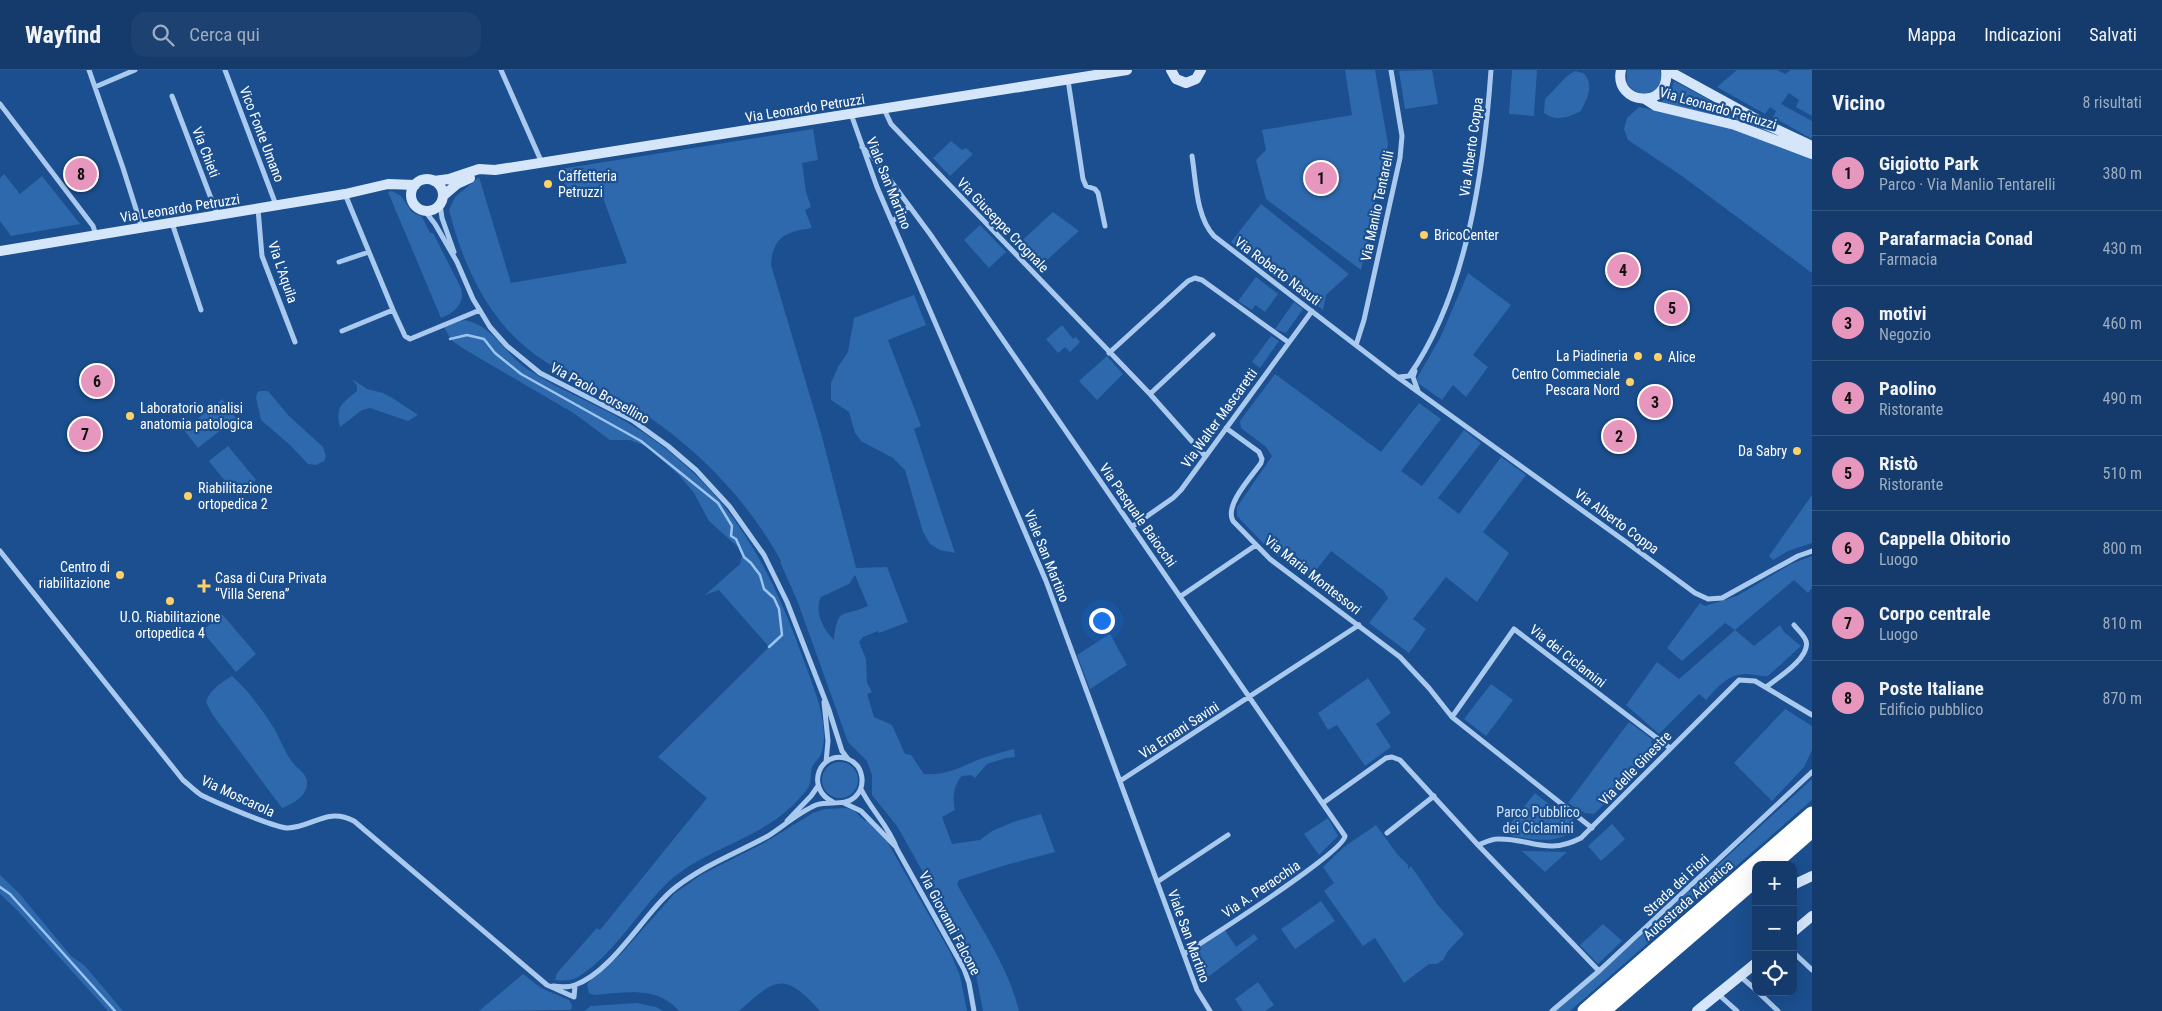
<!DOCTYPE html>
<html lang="it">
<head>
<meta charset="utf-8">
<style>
	body { margin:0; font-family:"Roboto Condensed",sans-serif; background:#1d4271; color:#f1f3f6 }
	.controls { position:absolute; right:15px; bottom:15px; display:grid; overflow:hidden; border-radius:10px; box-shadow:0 5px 20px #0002 }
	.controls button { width:45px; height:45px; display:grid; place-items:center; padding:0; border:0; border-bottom:1px solid #33557e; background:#143b6b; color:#f1f3f6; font:25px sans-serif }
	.you { position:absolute; left:1101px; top:550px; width:18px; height:18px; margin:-12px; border:4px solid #fff; border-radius:50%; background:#1a73e8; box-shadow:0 0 0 8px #1a73e833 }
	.badge { display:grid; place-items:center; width:32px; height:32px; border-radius:50%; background:#e797bd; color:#111; font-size:16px; font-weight:700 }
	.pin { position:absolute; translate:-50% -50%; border:2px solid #fff; box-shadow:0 1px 5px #0006 }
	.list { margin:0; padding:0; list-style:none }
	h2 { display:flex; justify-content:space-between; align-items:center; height:65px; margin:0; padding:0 20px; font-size:21px }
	h2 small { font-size:16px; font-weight:400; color:#9dadc1 }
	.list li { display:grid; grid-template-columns:32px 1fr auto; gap:15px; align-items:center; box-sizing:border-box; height:75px; padding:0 20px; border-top:1px solid #33557e }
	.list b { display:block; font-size:19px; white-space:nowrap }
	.list p { margin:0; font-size:16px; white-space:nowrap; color:#9dadc1 }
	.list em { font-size:16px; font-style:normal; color:#9dadc1 }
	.icon { flex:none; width:28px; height:28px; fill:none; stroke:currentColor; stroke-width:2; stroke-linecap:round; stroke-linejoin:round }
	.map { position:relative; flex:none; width:1812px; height:941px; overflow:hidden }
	header { display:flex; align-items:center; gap:30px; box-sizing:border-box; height:70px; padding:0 25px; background:#143b6b; border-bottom:1px solid #33557e }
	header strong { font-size:24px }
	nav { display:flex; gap:28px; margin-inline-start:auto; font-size:18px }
	.search { width:350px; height:45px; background:#1d4271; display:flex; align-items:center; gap:12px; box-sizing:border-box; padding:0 18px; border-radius:15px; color:#9dadc1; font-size:19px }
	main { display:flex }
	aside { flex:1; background:#143b6b }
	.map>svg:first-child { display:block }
</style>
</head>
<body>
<header>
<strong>Wayfind</strong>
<div class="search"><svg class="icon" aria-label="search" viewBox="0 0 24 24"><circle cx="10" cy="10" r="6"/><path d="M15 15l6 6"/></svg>Cerca qui</div>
<nav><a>Mappa</a><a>Indicazioni</a><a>Salvati</a></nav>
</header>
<main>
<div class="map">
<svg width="1812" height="941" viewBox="0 0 1812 941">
	<rect width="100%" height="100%" fill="#1b4f8f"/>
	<path fill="#2e69ad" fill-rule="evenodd" d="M1345,0H1375L1388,74L1361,200L1266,129L1256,90L1266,80L1262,60L1352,45Z
		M1432,0L1438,34L1405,39L1399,1Z
		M1512,0H1537L1534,46L1509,44Z
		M1627,0H1660C1667,23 1638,32 1627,13Z
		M1737,0H1777L1785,4L1791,0H1812V46L1796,37L1799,30L1789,23L1781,34L1812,51V69L1773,47L1776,41L1770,37L1765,44L1717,17Z
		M1575,1L1583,3C1595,14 1587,29 1581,41C1570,47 1555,52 1544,43L1545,29L1567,6Z
		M1674,11L1775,65L1660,33L1669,26Z
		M1639,37L1725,55L1812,89V203L1682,106L1628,70L1624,59L1627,48Z
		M813,59L818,90L802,93L806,122L811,137L805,140L812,158C786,162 773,166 771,195L821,363L856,498L887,497L908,552L879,563L878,561L863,567L859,572L866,589L867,613L872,622L867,624L874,647L892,655L905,684L911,685L924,704C945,706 961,697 980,689C991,685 1003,682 1014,679L1015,687L1006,688L987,694L975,708L971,705L962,706C954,713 952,729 955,740L942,747L952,774L980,770L992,761L1013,752L1041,744L1055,782L1006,795L959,810L957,814C979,856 1008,895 1019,941H983L975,900L965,877L897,756L872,725V705L867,691L848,672L797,530L780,492L781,491C748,431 700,381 643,343C612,323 576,312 546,292C492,259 464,199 449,140L455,127L479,107L511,213L627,193L599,117L570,127L560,99ZM855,505L868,536C841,548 838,536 834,570C823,559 814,542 821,527L849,514Z
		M951,71L962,80L966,78L973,84L950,106L933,88Z
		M4,104L20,124L42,106L80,154L11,166L0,151V108Z
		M392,121L401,126L412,142L422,147L430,163H433L460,216C467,232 455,243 441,248L388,122Z
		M1261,134L1349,204L1326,225L1323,240L1231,172Z
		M1053,142L1079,161L1038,198L1016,176Z
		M980,155L1006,182L989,198L964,170Z
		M1468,203L1511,235L1473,285L1488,297L1466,327L1453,315L1442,330L1418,313L1417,308L1440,268Z
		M1256,207L1278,224L1265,242L1255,235L1252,240L1238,231Z
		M914,225L926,255L888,270L921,356L914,359L955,483L940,480L930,474L923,462L905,400L893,388L861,371L855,363L849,342L831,330V313L838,297L848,282L854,248Z
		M1294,232L1303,239L1286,263L1275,259Z
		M464,250C492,254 505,284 527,299C564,323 605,337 641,361C726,417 768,491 801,583C811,611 830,652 822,681C821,688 815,691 812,697C810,704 812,710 809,716C806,722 801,726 797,731C760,771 702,778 664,816C637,844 611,887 578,907C571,911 563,911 555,910L557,903L597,858L600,860L707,728L658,687L769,577L719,520L705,525L740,494L742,486L738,477L709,451L694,423L679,405L646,376L630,370H610L575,344L464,279L451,270L444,257Z
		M1062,255L1073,269L1076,267L1080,272L1070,282L1065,277L1058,283L1046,269Z
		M1271,266L1279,271L1260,298L1252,292Z
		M1107,286L1123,304L1097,330L1079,311Z
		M1275,304L1381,382L1419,333L1441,349L1401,401L1422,416L1464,360L1481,373L1438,428L1459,444L1501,387L1526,405L1483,462L1509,483L1477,532L1446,507L1413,549L1426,559L1409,583L1369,553L1388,528L1383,520L1331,481L1311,507L1273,483V479L1265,475L1237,446V437L1272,386L1266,377L1241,358L1240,351Z
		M352,309L367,319L383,323L394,329L418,345L408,351L370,338L362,340L340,357C335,336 342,334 357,321V316Z
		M260,321H268L289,346L323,377L326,386L324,391L316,395L308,394L291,376L261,350L256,328L257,323Z
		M222,329L236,348L198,378L184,360Z
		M228,376L256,410L237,426L209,391Z
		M1812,425V473L1788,481L1773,490L1769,486Z
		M1812,486V518L1808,523L1794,510L1735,560L1754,576L1780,555L1784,562L1801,576L1768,606C1760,607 1753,604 1745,604C1728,604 1716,619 1706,630L1699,624L1659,664L1626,635L1657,592L1679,609L1735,560L1725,553L1682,591L1667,578L1700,533L1705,536L1737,526L1791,494Z
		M222,544L256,584L236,602L202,561Z
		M1110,564L1127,595L1090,619L1077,585Z
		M232,606C247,619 265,643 275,660C281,671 286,685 294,694C299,700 306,703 307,712C308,726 293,734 282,738L212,644L206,632C210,619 221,613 232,606Z
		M1368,608L1391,643L1376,654L1391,677L1365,696L1337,655L1328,660L1318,643Z
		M1491,614L1513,630L1486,666L1464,649Z
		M1785,639L1812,656V680L1804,697L1772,731L1734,693Z
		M1629,652L1653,670L1651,672L1655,679L1652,687L1594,744L1585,743L1568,733Z
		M822 710a18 18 0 1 1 36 0a18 18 0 1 1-36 0Z
		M1812,709V730L1570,941H1555L1591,911Z
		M1535,723L1560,743L1564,739C1571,744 1573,748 1575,757C1563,776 1530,769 1512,766L1507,758Z
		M847,738L854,741L865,751L867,750L888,773L951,884L960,906L967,941H820C784,901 776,908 739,941H679C657,915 624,923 594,925L589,923L587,914L621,884L674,824L701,805L764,773L813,743L825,739Z
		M1328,748L1338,766L1319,785L1304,764Z
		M1612,754L1625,769L1601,791L1588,776Z
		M1376,755L1397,784L1408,795V799L1411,796L1437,834L1464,864L1448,881L1443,890L1437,894H1429L1404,913L1375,868L1363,876L1324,821L1334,813L1323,797L1344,777Z
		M1522,781L1567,782L1545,802Z
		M0,805L18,822L71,886L85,896L123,941H108L15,838L0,824Z
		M1321,831L1335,851L1295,879L1281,859Z
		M1603,854L1622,871L1598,894L1580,875Z
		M1225,860L1236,877L1254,864L1258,869L1200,913L1189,884Z
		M523,904L541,918L569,930L572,935L571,940L479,941Z
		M1258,912L1274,935L1265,941H1243L1235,929Z
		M637,933L656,937L663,941H584L591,936Z"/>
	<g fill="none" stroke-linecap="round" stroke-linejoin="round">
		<path stroke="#9cc4f0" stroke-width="2.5" d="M450,269L467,265L484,269L495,283L521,304L641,371L718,433L732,456L731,466L736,469L744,487L751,493L760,505L764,519L774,528L779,539L782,565L769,577
			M0,817L10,824L115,941"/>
		<path stroke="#a9c9ee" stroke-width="5" d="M89,0L123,98L142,158
			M225,0L276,135
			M501,0L542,93
			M1068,10L1083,109L1086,116L1095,119L1098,123L1105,156
			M95,17L135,0
			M172,26L217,144
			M0,34L93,156L96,165
			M884,39L891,54L1150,324L1205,386
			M851,44L877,117L1046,511L1197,920L1210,941
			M862,77L873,87L930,164L1345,766C1344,782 1206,870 1184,884
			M1192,86C1196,111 1196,147 1214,166L1396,306L1626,472L1695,523L1708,529L1722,528L1798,486L1812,481
			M440,134L442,148L454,182
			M258,139L262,186L295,272
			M425,141L435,154L457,192L473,229L490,257L507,276L540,303L632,350L668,376L696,400L730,437L764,485L787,532L829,640L842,681L848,689
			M892,152L909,136
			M172,153L201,240
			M339,192L369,182
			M393,240L405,266L410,269L480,240
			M342,261L393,240L345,124
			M1356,275L1364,250L1400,88L1402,66L1391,0
			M1109,283L1188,211L1195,208L1202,210L1288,272
			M1415,301L1413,307L1418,321
			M1399,307L1409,306C1467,224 1484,99 1491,0
			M1150,324L1213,265
			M1226,358L1259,382L1262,389L1261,393C1252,406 1224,435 1233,451L1270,489L1400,587L1429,618L1452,647
			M1133,456L1173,428L1181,420L1312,241
			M0,481L183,710C189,715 195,721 201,725C215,732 275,758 288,758C313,757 327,737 354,751L547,915L574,927L575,916
			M1181,526L1256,475
			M1766,617C1778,608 1811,587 1806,571C1804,565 1798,560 1794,555
			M824,632L828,671L826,692
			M1120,711L1359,555
			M861,719C871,740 889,756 897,779L964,899L969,913L974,941
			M844,733L861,741L896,777
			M1323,733L1386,688L1392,687L1400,690L1478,775L1599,901
			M787,751L811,726L818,716
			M1592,758L1452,647L1514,559L1670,678
			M1387,763L1434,726
			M1478,775C1484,773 1491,769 1497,769C1531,768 1546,786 1581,768L1739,610L1755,611L1812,645
			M1157,812L1228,765
			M1793,882L1812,900
			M1740,906L1756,920
			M553,916C560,917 568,918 575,915C609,903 639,853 664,828C676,815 691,806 707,797C727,786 748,777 768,766C782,757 801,741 816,735C829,730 844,737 855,727C867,715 863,695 848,689C820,679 804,718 833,732
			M1758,922L1778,941
			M1718,924L1737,941
			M1552,941L1599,901L1812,702"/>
		<path stroke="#d6e6fa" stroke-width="10" d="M1171,0L1176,9L1186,13L1196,9L1201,0
			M1621,0C1613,35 1671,41 1666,0
			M1667,0L1767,55L1812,76
			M1645,29L1656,36L1735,55L1812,84
			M411 125a16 16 0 1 1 32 0a16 16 0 1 1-32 0Z
			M434,111L449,109L479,99L495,100L1127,0
			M443,126L457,114L470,108
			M0,181L345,124L388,114L415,115
			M1793,815L1812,806
			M1793,862L1812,846
			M1697,941L1756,893"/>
		<path stroke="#fff" stroke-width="15" d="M1772,795L1812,760
			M1585,941L1812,744
			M1603,941L1756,809"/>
	</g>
	<g fill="#ffd166" stroke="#1b4f8f" stroke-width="2">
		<circle cx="548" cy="114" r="5"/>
		<circle cx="1424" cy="165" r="5"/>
		<circle cx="1638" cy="286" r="5"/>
		<circle cx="1658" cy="287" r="5"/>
		<circle cx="1630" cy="312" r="5"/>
		<circle cx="130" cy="346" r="5"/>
		<circle cx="1797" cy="381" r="5"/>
		<circle cx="188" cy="426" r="5"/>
		<circle cx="120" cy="505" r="5"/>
		<path d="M201.5 508.5h5v5h5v5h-5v5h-5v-5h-5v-5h5z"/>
		<circle cx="170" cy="531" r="5"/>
	</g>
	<g text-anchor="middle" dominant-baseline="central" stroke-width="4.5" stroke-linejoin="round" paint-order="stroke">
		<g font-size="14" fill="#fff" stroke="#1b4f8f">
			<text transform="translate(805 38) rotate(-9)">Via Leonardo Petruzzi</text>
			<text transform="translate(1718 38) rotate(16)">Via Leonardo Petruzzi</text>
			<text transform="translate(262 64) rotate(69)">Vico Fonte Umano</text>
			<text transform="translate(1471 77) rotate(-82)">Via Alberto Coppa</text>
			<text transform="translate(206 82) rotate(69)">Via Chieti</text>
			<text transform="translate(889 113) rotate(68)">Viale San Martino</text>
			<text transform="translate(1377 136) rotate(-78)">Via Manlio Tentarelli</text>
			<text transform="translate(180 138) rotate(-9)">Via Leonardo Petruzzi</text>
			<text transform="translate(1003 155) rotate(46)">Via Giuseppe Crognale</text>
			<text transform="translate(1278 201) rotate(37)">Via Roberto Nasuti</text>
			<text transform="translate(283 202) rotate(71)">Via L'Aquila</text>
			<text transform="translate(600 323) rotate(29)">Via Paolo Borsellino</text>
			<text transform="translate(1219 348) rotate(-54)">Via Walter Mascaretti</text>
			<text transform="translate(1138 445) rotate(55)">Via Pasquale Baiocchi</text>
			<text transform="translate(1617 451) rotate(36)">Via Alberto Coppa</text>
			<text transform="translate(1047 486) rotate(68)">Viale San Martino</text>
			<text transform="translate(1313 505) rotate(38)">Via Maria Montessori</text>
			<text transform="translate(1568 586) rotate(38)">Via dei Ciclamini</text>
			<text transform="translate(1179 660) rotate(-33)">Via Ernani Savini</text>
			<text transform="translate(1635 698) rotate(-46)">Via delle Ginestre</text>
			<text transform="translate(238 726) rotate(25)">Via Moscarola</text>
			<text transform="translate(1676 815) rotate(-43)">Strada dei Fiori</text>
			<text transform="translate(1261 819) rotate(-34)">Via A. Peracchia</text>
			<text transform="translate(1688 830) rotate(-41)">Autostrada Adriatica</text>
			<text transform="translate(950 853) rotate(62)">Via Giovanni Falcone</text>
			<text transform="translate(1189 866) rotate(70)">Viale San Martino</text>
		</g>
		<g font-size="14" fill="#fff" stroke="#1b4f8f" text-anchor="start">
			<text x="558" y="106">Caffetteria<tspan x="558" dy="16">Petruzzi</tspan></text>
			<text x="1434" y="165">BricoCenter</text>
			<text x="1628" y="286" text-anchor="end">La Piadineria</text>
			<text x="1668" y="287">Alice</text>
			<text x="1620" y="304" text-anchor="end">Centro Commeciale<tspan x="1620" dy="16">Pescara Nord</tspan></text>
			<text x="140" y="338">Laboratorio analisi<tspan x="140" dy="16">anatomia patologica</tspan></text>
			<text x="1787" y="381" text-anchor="end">Da Sabry</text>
			<text x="198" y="418">Riabilitazione<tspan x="198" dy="16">ortopedica 2</tspan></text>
			<text x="110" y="497" text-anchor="end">Centro di<tspan x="110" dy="16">riabilitazione</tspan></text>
			<text x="215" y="508">Casa di Cura Privata<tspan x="215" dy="16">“Villa Serena”</tspan></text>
			<text x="170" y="547" text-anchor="middle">U.O. Riabilitazione<tspan x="170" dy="16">ortopedica 4</tspan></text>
		</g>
		<g font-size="14" fill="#cfe3fa" stroke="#1b4f8f">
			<text x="1538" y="742">Parco Pubblico<tspan x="1538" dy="16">dei Ciclamini</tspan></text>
		</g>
	</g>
</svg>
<div class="controls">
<button>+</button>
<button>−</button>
<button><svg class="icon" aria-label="locate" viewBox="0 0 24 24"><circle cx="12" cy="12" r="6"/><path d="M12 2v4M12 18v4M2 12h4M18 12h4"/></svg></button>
</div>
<div class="you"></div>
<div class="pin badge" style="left:1321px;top:108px">1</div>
<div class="pin badge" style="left:1619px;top:366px">2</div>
<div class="pin badge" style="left:1655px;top:332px">3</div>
<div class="pin badge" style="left:1623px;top:200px">4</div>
<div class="pin badge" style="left:1672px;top:238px">5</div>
<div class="pin badge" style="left:97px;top:311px">6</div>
<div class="pin badge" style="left:85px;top:364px">7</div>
<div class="pin badge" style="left:81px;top:104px">8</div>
</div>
<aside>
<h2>Vicino<small>8 risultati</small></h2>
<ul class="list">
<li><span class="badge">1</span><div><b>Gigiotto Park</b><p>Parco · Via Manlio Tentarelli</p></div><em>380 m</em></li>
<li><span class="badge">2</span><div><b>Parafarmacia Conad</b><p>Farmacia</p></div><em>430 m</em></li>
<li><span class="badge">3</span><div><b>motivi</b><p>Negozio</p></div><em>460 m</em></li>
<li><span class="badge">4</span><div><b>Paolino</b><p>Ristorante</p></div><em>490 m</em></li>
<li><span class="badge">5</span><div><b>Ristò</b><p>Ristorante</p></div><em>510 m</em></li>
<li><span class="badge">6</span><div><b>Cappella Obitorio</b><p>Luogo</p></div><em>800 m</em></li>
<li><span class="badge">7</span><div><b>Corpo centrale</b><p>Luogo</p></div><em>810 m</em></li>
<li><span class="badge">8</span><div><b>Poste Italiane</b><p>Edificio pubblico</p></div><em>870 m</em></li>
</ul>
</aside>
</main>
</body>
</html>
